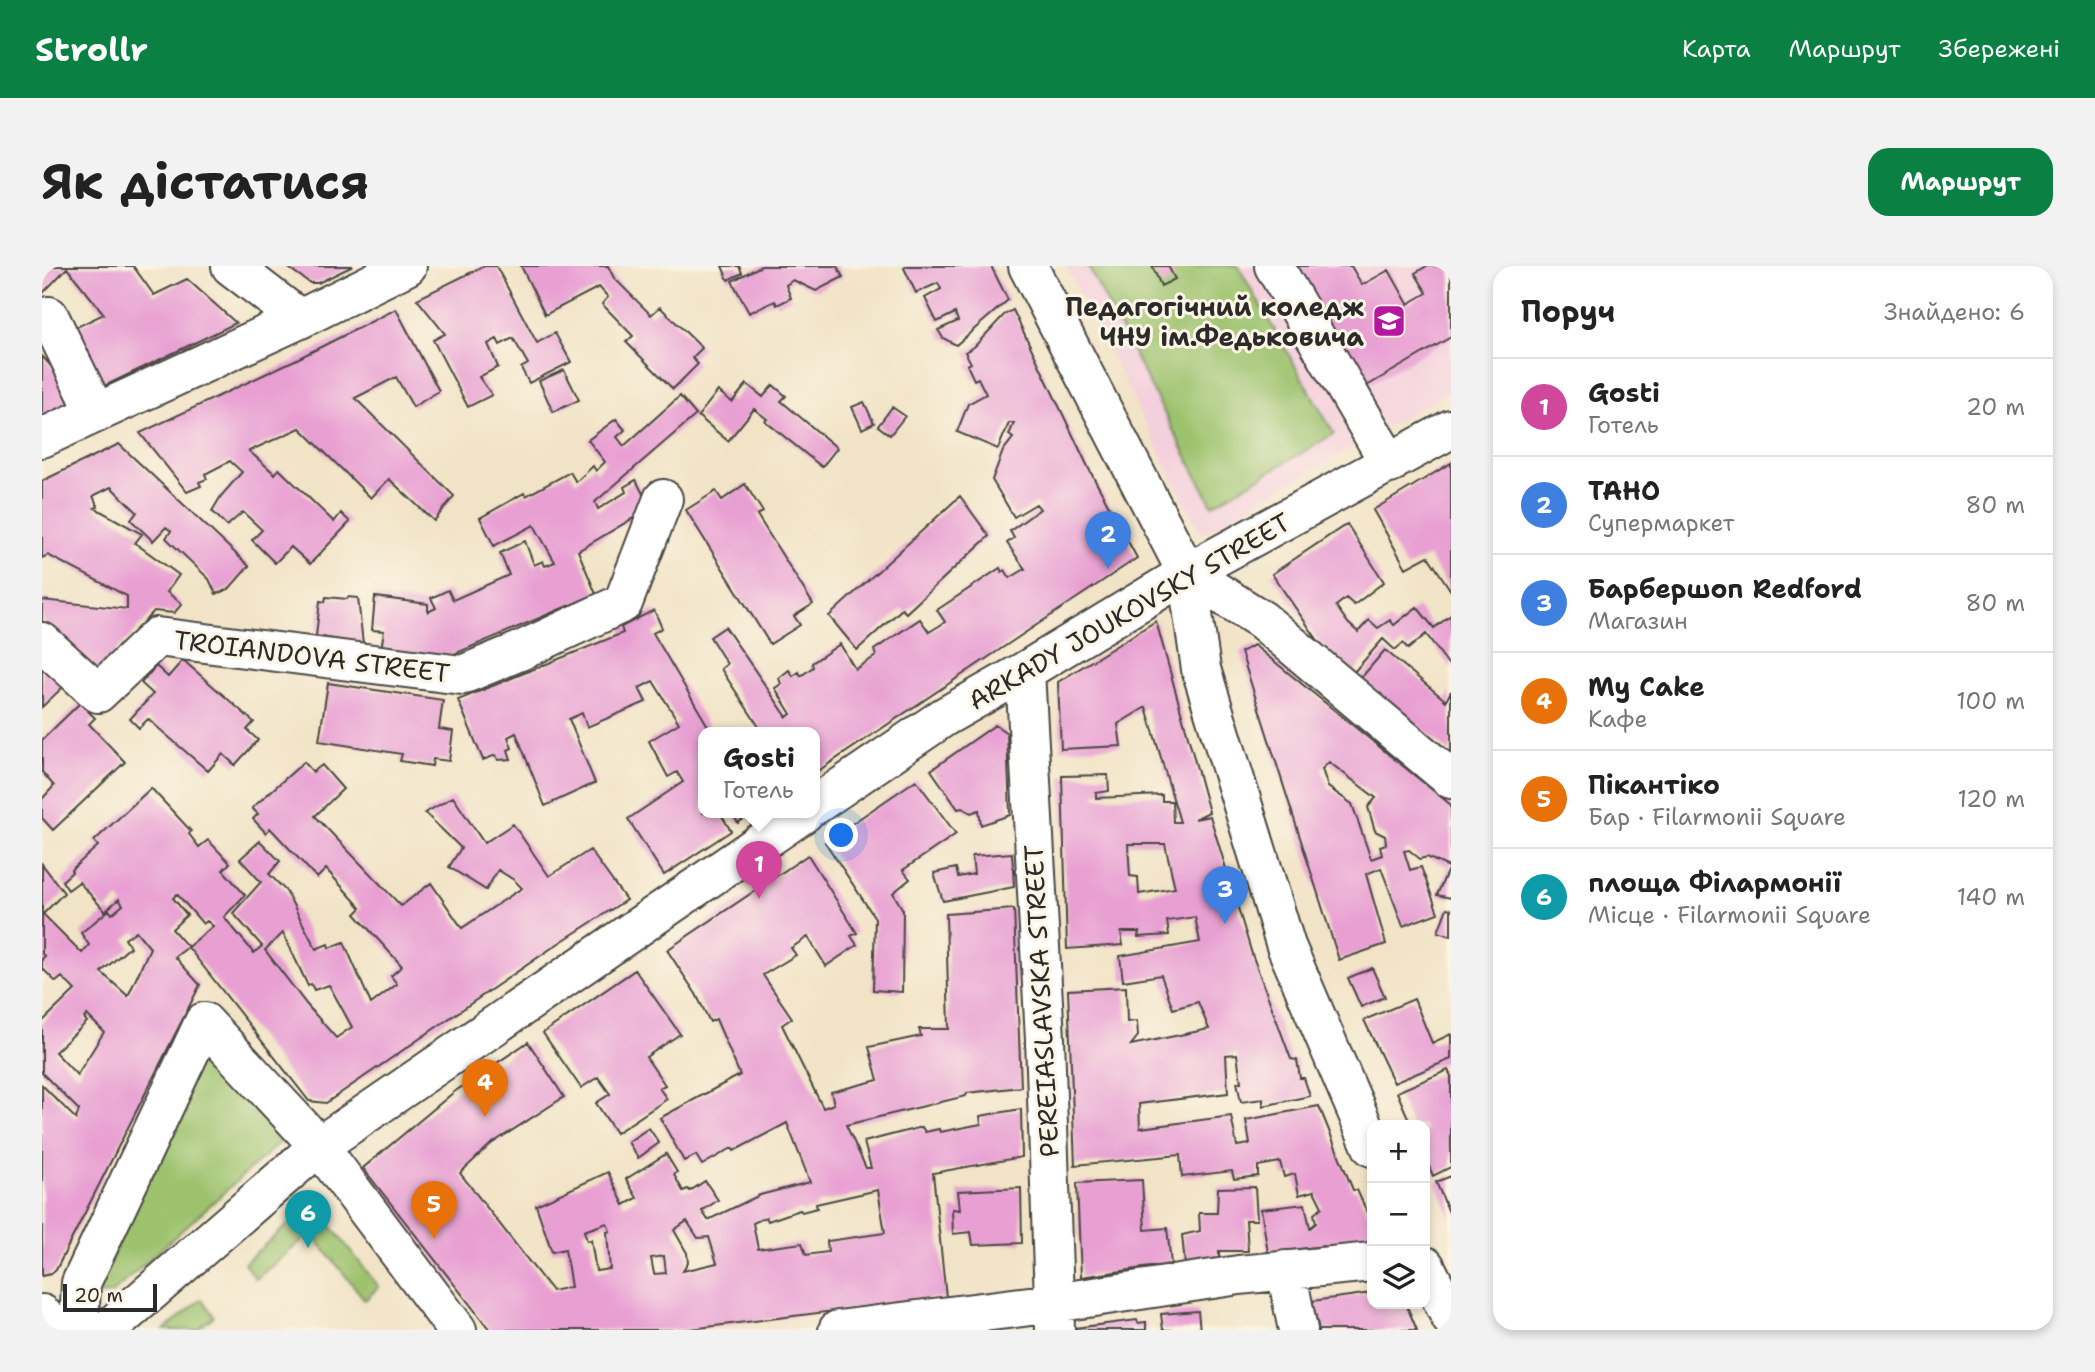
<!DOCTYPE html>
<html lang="uk">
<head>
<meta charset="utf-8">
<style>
	body { margin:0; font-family:"Shantell Sans",sans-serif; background:#f2f2f2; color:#222 }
	.controls { position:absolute; right:21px; bottom:21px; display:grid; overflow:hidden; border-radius:14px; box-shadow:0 4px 10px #0003 }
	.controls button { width:63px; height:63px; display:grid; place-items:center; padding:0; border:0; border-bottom:2px solid #e0e0e0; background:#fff; color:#222; font:35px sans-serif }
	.scale { position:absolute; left:21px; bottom:18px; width:94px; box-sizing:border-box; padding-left:7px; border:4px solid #2b2b2b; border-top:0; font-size:19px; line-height:24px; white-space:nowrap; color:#2b2b2b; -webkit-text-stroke:5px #fcf5e5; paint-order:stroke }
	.you { position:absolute; left:800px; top:570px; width:24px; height:24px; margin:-18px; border:5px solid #fff; border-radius:50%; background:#1a73e8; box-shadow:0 0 0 10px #1a73e833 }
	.badge { display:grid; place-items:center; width:46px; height:46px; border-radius:50%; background:#0b8043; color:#fff; font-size:23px; font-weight:700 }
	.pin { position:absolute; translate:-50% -58px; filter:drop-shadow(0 2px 4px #0008) }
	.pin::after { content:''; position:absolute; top:37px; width:24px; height:21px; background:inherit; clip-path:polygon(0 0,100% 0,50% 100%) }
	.popup { position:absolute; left:656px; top:461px; width:122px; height:91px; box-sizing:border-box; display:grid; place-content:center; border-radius:14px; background:#fff; filter:drop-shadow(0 2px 5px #0005); font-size:23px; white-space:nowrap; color:#767676 }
	.popup b { font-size:26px; color:#222 }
	.popup::after { content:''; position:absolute; left:50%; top:100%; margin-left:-14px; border:14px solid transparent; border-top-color:#fff }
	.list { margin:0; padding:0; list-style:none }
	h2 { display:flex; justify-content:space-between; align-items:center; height:91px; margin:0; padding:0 28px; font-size:30px }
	h2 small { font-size:23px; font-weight:400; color:#767676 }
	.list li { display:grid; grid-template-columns:46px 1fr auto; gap:21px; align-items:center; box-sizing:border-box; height:98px; padding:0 28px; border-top:2px solid #e0e0e0 }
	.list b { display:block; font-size:26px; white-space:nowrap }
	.list p { margin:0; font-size:23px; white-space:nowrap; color:#767676 }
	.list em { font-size:23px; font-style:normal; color:#767676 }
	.icon { flex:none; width:38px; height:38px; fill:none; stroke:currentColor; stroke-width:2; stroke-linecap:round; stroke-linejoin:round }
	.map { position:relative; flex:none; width:1409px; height:1064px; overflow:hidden; border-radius:21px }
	header { display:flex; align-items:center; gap:42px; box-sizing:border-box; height:98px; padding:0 35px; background:#0b8043; color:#fff }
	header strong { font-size:33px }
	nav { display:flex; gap:38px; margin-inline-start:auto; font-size:24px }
	.intro { display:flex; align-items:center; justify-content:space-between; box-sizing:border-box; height:168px; padding:0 42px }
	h1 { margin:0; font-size:49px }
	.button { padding:18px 32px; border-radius:21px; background:#0b8043; color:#fff; font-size:24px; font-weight:700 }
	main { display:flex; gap:42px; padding:0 42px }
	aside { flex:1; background:#fff; border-radius:21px; box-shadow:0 4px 10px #0003 }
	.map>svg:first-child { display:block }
</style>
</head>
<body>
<header>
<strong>Strollr</strong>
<nav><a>Карта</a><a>Маршрут</a><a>Збережені</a></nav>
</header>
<div class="intro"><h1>Як дістатися</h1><a class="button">Маршрут</a></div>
<main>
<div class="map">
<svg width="1409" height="1064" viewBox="0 0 1409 1064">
	<rect width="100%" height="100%" fill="#fcf5e5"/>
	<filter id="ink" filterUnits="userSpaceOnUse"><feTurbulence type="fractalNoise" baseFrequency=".0143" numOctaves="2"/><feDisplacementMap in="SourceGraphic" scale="14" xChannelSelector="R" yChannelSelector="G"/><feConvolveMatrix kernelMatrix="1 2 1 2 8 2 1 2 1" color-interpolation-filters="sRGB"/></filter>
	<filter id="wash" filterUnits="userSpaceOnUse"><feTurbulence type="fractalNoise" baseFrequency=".00686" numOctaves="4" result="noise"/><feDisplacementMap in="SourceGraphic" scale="28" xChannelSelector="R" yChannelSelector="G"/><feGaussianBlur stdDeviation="1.57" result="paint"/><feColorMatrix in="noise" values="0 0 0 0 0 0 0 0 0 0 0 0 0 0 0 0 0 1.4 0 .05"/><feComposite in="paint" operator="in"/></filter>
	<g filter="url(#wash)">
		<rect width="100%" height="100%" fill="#f1e3c6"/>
		<path fill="#f4cfdd" d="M1024,0H1409V124L1159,268Z"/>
		<path fill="#9cc26d" stroke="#64764c" stroke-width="2" d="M1046,0H1196L1292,168L1170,239Z
			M166,767L256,860L69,1028L60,1029L55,1026Z
			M265,942L278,946L337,1021L323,1034L269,967L214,1013L202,997Z
			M160,1033L172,1050L155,1064H122Z"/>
		<g id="blocks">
			<path fill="#e8a0d3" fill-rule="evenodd" d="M0,0H91L112,29L145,13L194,57L52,125L22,67L62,48L25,2L0,28Z
				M244,0H311L276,17H268Z
				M442,0H454L495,77L513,67L529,96L487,117L479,102L486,98L471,72L458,79L455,73L446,78L456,101L437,111L450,129L426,141L391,74L403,68L375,33Z
				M479,0H566L572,12L609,49L618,41L660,82L650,92L656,98L631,123L584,76L591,70L560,38L566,31L557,21L503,49Z
				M680,0H697L700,7L686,14Z
				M719,0H795L801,11L774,25L751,14L744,19L749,32L735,39L733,35L707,47L690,15Z
				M865,0H949L966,34L914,79L901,72L896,64L916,55L913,47L895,56L883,32L899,23L896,17L874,27L862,2Z
				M1110,0H1126L1133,13L1119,20Z
				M1253,0H1309L1320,19L1347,4L1366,38L1385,27L1373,7L1385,0H1409V71L1323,121Z
				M354,43L397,125L371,141L354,111L313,132L412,230L392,255L347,213L329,232L258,162L207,185L233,208L237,203L292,256L299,247L308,256L268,298L249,281L233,297L210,274L220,264L201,246L185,260L170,245L179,230L200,206L188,195L163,208L165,213L157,216L159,220L145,226L98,167L255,93Z
				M971,44L1048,205L1095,292L773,507V467H721L679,403L685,398L668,371L683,361L745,451L749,448L733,422L739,418L737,412L747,404L751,410L757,406L759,410L771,401L770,397L798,378L813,403L834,390L832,384L878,353L887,366L897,360L903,356L895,344L958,302L960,306L963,304L968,312L983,303L965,277L972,272L968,265L998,243L994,238L972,251L950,214L961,185L971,172L967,169L972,157H967L956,183L915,166L926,138L944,128L936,112L932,114L925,99L929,97L923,86L932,81L962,49Z
				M0,90L39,133L0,151Z
				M522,104L537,134L511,146L497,115Z
				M705,118L721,131L731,119L744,130L739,135L795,182L780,201L723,155L725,153L712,143L686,175L656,150L676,125L690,136Z
				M638,130L654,149L553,236L556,243L584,226L582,221L594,214L608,242L536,285L554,328L405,391L339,383L342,365L330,364L333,331L386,338V346L394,342L389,332L406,324L411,334L467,309L458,287L483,275L492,299L501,295L503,300L513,296L492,259L452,280L438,252L482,227L484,230L528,206L534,216L551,200L554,205L563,196L546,174L574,153L583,164L575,171L582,180Z
				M822,136L832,157L820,163L810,141Z
				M850,141L863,150L848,169L836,160Z
				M77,178L207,300L187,323L174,328L167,313L124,272L129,265L124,261L111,275L89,254L95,246L69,221L51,230L56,241L53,242L100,268L93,277L137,309L125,326L140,338L132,347L112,345L54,406L0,357V334L85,343V330L6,289L0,292V215Z
				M1409,197V325L1386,290L1364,302L1331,244Z
				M703,218L721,246L715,249L771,338L752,350L758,359L728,378L644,244L674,225L680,234Z
				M918,230L947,270L864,347L860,343L815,384L787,350Z
				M1305,258L1342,316L1312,339L1304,332L1294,340L1306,357L1316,366L1327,354L1336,362L1348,354L1352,359L1375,341L1392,362L1409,349V402L1384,368L1366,383L1361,377L1353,384L1341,373L1312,406L1277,376L1230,308Z
				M284,331L305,333L306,331L316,332L321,378L274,370L278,335L283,336Z
				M612,344L620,362L611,367L670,467H661V547H678L689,565L622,609L586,553L641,516L635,506L626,511L607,475L637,457L611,415L597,422L604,436L545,461L540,447L527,453L553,517L503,540L474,467L466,471L470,482L466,484L469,493L456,494L454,489L441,494L416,434L581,367L579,361Z
				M1114,355L1167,546L1153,553L1168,550L1210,688L1249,793L1255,794L1258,812H1262L1268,830L1221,840V833L1199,836L1195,816H1199L1195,788L1184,789L1186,827L1097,838L1098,862L1189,850L1195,880L1208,878L1204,854L1277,840L1311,924H1315L1330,957V974L1328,976L1282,985L1281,980L1226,987L1219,943L1263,938L1268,962L1274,957L1272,948L1280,941L1272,925L1257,929L1253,908L1242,911L1238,896L1216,900V910L1192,913L1190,905L1140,911L1138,889L1033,899L1026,724L1084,721L1085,756L1095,755L1096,770L1089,779L1167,763L1156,736L1131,743L1119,709L1081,715L1078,690L1158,676L1153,651L1125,655L1127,669L1096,671L1097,666H1079L1081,679L1025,683L1020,510L1066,509L1067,525L1054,527V532L1120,529V535H1130L1131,556H1138L1104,441L1076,458L1079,480L1019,483L1016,416ZM1086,578H1123L1133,622L1097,628L1096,611L1088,610Z
				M1212,379L1409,539V632L1395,629L1407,601L1385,591L1378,593L1367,584L1362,585L1368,604L1379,601L1396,647L1361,660L1339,602L1324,608L1344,678L1297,694L1199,386ZM1287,496L1334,532L1326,541L1333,565L1343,570L1344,578L1338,580L1340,589L1329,593L1310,538L1286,521L1280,503Z
				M1343,384L1404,435L1409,425V487L1319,412Z
				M141,394L212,456L205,464L216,474L193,499L181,488L166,505L106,453L97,462L88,453L111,428L99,417L114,400L126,411Z
				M0,398L21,421L0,441Z
				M286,417L401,434L397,463L411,465L407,495L391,493L390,500L358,495L360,488L277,475Z
				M38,437L53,452L47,458L83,496L11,564L0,552V533L12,520L0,506V474Z
				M953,459L965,467L968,549L939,559L937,544L929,547L920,542L916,543L889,504Z
				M262,496L271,506L280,499L301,523L273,550L359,640L389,617L420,662L480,622L472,614L456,604L444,624L407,601L419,582L383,547L411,531L442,577L471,558L507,610L548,584L584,634L517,677L284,837L267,835L146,681L171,660L165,655L161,658L135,628L131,632L145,649L130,663L146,681L133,691L158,719L14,1004L9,1008L0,1010V819L34,853L37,844L0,807V756L33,724L20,711L14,716L0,702V693L3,690L0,688V598L22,627L1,648L40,687L47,679L39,667L67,644L70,648L81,639L77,633L63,645L37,616L26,624L20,615L30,606L29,604L56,580L52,575L109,522L149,565L147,568L157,581L166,574L188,597L181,604L203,629L182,651L212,687L220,680L191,647L219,616L198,593L218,575L238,595L227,608L244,625L274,683L286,678L287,682L302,676L329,738L355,718L349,710L360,700L313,648L319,642L284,603L275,612L228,562L224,567L211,553L216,548L210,542ZM94,665L108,682L86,730L59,706L88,681L83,673ZM241,667L266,720L269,718L272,724L287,719L310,761L294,772L265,739L223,684ZM45,749L62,766L35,809L13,786L45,756L42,752Z
				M874,514L914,568L861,604L868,613L851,627L861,644L860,726L831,724L833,652L783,576Z
				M690,547H710L696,557Z
				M970,587L972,621L901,635L892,607L914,602L916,611L932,608L930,590Z
				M766,589L815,667L809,670L815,679L784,700L766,671L749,682L754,689L721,709L750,752L740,759L781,842L792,838L789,826L836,814L827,781L879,770L877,763H907L904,648L972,643L979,821L925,827L924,830L804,859L824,902H829L822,876L880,861L883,866L897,863L898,866L939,858L938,850L979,843L980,891L891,907L904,1031L641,1064H448L321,902L412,826L486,776L522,831L449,878L418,907L510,1025L529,1021L523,983L510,986L494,939L566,906L582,939L595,932L584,913L624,888L635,906L632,909L641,925L646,923L648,925L663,915L676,934L660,945L666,954L718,929L768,916L745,857L692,885L690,882L660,899L654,889L642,895L618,852L698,809L674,753L668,756L654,728L625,684ZM836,924L843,967L785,975L786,986L764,989L760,977L716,983L711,957L724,951L726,955L758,944L760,946L775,942L774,938ZM645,955L656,972L667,971L675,997L641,1005L646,997L645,987L632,964ZM565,957L568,965L565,966L568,1003L554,1005L549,974L545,975L542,965ZM622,990L624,1007L612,1008L609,992Z
				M1405,642L1409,643V670L1396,666Z
				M1330,702L1343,731L1319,741L1306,712Z
				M593,704L638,768L604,791L623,819L617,822L625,833L574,867L554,837L568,828L556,811L539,822L501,767Z
				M1372,733L1390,777L1409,768V793L1352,817L1322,754Z
				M1406,804L1409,810V901L1391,910L1383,891V859H1369L1355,826Z
				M607,862L617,877L596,892L586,876Z
				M1409,910V951L1394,916Z
				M1100,914L1103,964L1125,962L1129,998L1039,1011L1035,917Z
				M1213,921L1215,954H1204L1206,985H1177V995L1143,999L1140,969L1158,965L1157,947H1175L1176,922Z
				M979,922L980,977L931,979L929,966L911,968L910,943L918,944L916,925Z
				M1330,1027V1038H1364L1375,1064H1277L1270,1035Z
				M1156,1045L1158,1064H1121L1119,1048Z
				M1095,1054L1096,1057L1104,1056V1064H1033V1062Z"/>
		</g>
	</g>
	<g filter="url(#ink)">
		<use href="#blocks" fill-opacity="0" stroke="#494742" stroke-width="2"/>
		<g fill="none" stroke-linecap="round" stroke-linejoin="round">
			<defs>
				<path id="minor" d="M189,0L258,53
					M986,0L1145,307L1159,403L1244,680L1330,881
					M1232,0L1348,198
					M7,50L54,147
					M0,172L258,53L365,0
					M1145,307L1220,354L1409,513
					M0,376L56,427L115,371L420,409L478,385L581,337L621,233
					M983,405L1003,773L1013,1064
					M773,539L902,451L983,405L1145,307L1409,163
					M1383,1000L1409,1052
					M1244,1004L1256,1064
					M0,1048L16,1064
					M37,1064L39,1017L162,756L277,880L762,547
					M65,1064L277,880L415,1064
					M796,1064L1012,1037L1197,1009L1330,996"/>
			</defs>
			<use href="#minor" stroke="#494742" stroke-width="42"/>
			<use href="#minor" stroke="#fff" stroke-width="38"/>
		</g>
	</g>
	<defs>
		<symbol id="university-square" viewBox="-11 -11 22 22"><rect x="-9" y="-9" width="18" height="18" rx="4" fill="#b5179e" stroke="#fcf5e5"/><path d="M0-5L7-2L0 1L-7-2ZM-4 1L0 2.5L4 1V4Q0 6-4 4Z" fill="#fff"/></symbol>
	</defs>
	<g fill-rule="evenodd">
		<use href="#university-square" x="1328" y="36" width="38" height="38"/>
	</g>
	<g text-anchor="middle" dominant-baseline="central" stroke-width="6" stroke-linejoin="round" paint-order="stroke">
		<g font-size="26" font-weight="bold" fill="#2b2b2b" stroke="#fcf5e5" text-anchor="end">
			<text x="1322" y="40">Педагогічний коледж<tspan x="1322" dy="30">ЧНУ ім.Федьковича</tspan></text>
		</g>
		<g font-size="26" fill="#2b2b2b" stroke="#fcf5e5">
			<text transform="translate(1087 345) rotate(-30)">ARKADY JOUKOVSKY STREET</text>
			<text transform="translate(270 390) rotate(7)">TROIANDOVA STREET</text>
			<text transform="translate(999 735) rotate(-93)">PEREIASLAVSKA STREET</text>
		</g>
	</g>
</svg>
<div class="controls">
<button>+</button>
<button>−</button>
<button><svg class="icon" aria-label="layers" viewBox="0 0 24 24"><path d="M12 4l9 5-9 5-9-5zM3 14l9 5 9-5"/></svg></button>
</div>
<div class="scale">20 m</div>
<div class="you"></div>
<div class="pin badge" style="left:717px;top:633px;background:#d1479c">1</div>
<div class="popup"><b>Gosti</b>Готель</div>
<div class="pin badge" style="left:1066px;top:303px;background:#3f7fe0">2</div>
<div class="pin badge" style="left:1183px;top:658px;background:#3f7fe0">3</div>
<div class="pin badge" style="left:443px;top:851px;background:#e8710a">4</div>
<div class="pin badge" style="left:392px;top:973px;background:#e8710a">5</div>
<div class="pin badge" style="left:266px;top:982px;background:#0f9aa8">6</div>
</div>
<aside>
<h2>Поруч<small>Знайдено: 6</small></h2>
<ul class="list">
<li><span class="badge" style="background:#d1479c">1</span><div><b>Gosti</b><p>Готель</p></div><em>20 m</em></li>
<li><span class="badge" style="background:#3f7fe0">2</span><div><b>TAHO</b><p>Супермаркет</p></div><em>80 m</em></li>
<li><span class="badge" style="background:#3f7fe0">3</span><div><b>Барбершоп Redford</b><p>Магазин</p></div><em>80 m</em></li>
<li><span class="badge" style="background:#e8710a">4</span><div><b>My Cake</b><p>Кафе</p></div><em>100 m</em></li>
<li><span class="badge" style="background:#e8710a">5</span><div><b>Пікантіко</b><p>Бар · Filarmonii Square</p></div><em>120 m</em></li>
<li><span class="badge" style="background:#0f9aa8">6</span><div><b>площа Філармонії</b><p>Місце · Filarmonii Square</p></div><em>140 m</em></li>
</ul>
</aside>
</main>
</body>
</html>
